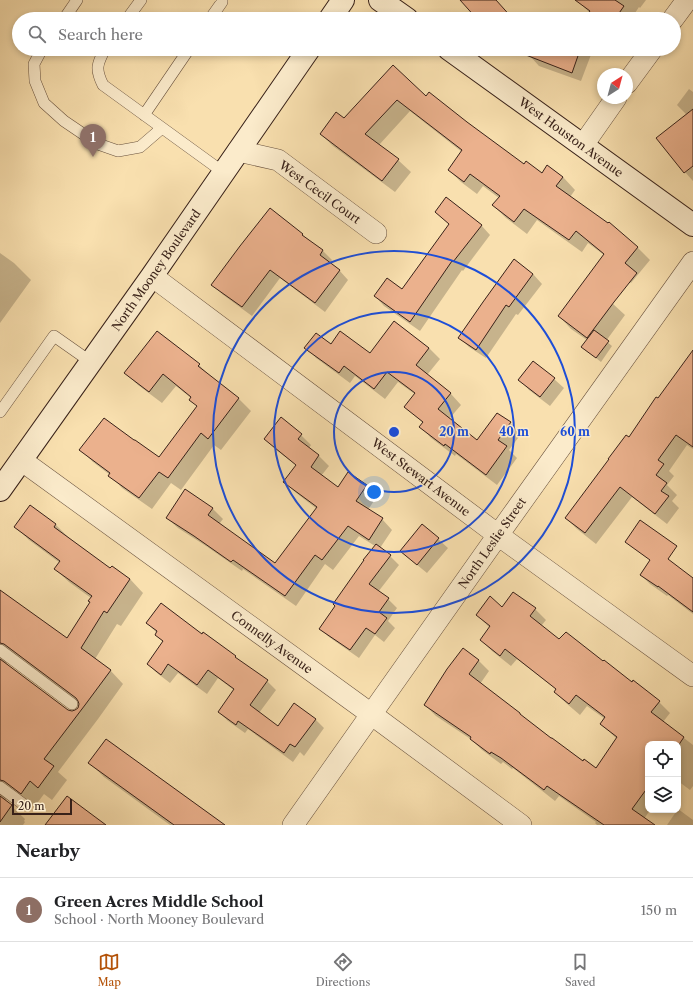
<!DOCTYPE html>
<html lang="en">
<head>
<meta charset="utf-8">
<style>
	body { margin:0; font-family:"Libre Caslon Text",serif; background:#f2f2f2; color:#202124 }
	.controls { position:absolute; right:12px; bottom:12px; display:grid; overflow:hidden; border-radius:8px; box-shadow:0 2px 6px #0003 }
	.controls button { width:36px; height:36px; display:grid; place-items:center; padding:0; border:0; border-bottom:1px solid #e0e0e0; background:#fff; color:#202124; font:20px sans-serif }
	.compass { position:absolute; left:597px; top:68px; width:36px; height:36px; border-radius:50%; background:#fff; box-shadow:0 2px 6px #0003; rotate:36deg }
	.scale { position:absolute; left:12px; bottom:10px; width:60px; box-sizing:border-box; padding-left:4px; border:2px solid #382119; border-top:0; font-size:11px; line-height:14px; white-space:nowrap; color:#382119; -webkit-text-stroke:3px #fbebcb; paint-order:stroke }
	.you { position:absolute; left:374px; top:492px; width:14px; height:14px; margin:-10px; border:3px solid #fff; border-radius:50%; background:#1a73e8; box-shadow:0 0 0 6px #1a73e833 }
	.badge { display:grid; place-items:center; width:26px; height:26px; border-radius:50%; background:#b45309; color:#fff; font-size:13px; font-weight:700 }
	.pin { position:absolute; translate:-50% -33px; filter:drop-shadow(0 1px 2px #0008) }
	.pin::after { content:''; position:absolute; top:21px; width:14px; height:12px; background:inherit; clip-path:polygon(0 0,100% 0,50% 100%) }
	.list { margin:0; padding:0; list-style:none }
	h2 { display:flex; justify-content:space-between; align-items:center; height:52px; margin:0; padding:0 16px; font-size:17px }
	h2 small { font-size:13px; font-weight:400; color:#757577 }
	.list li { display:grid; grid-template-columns:26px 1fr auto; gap:12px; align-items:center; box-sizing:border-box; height:64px; padding:0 16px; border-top:1px solid #e0e0e0 }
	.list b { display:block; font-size:15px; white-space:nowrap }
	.list p { margin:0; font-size:13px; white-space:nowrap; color:#757577 }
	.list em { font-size:13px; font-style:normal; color:#757577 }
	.icon { flex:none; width:22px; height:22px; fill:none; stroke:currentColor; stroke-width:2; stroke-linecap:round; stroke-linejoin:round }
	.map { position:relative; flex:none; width:693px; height:825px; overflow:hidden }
	.search { position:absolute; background:#fff; box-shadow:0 2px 6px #0003; left:12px; right:12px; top:12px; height:44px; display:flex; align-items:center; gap:10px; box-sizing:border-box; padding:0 14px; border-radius:22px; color:#757577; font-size:15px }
	.sheet { height:116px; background:#fff }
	nav { display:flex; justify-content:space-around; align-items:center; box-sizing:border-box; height:56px; border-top:1px solid #e0e0e0; background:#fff; font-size:11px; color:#757577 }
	nav a { display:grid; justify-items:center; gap:2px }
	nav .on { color:#b45309 }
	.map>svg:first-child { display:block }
</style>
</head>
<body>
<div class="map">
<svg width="693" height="825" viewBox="0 0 693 825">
	<rect width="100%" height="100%" fill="#f9e0af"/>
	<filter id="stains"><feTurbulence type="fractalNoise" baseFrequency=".005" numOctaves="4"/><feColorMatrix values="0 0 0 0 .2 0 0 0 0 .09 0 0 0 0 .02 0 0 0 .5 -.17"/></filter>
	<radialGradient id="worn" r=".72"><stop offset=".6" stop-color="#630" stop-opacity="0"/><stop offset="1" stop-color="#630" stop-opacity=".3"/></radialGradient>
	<path fill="#0003" fill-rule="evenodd" d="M583,0H646L640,8L639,7L631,19H586L590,13L580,3Z
		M533,49H590L592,52L581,81L539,66L530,56Z
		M598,49H610L606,55Z
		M393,67L426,97L467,123L524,165L542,174L548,166L563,177L575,190L570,197L609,224L638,248L650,260L631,283L626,280L612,303L625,315L606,341L612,346L601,362L587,351V340L571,329L559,316L604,255L588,243L582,252L537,220L527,234L506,218L493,205L499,198L483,186L477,194L461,182L449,170L462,152L410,111L379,145L398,160L411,172L395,192L333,146L321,134L344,120Z
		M689,89L693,92V181L685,172L687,115L677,105Z
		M270,209L323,251L332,260L330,263L339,270L348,280L325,312L280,278L252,316L222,294L213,284Z
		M436,212L481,225L490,235L463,271L462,270L420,331L384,306L375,296L402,290L450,225Z
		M0,253L14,263L31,280L0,323Z
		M533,274L542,284L518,315L516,314L486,358L469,347L460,338Z
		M394,323L429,348L440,359L427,375L451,394L461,405L449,419L478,442L510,423L521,434L509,450L517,458L497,485L456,454L455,456L431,438L421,427L423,423L406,407L416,395L398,382L385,399L355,376L350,383L316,358L306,347L331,345L370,355Z
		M693,362V449L687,445L669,471L674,476L667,485L677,495L672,501L679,508L667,524L632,497L596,544L577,529L566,518L658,400Z
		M199,365L211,377L239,399L251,411L221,450L214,445L181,490L171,483L152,509L122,488L110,475L93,462L81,450L159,458L198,407L191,400V398L176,386L162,403L138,385L125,373Z
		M554,379L564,388L550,406L529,390L520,380Z
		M301,435L311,445L309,448L319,456L329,466L321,476L338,489L367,485L377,496L368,510L382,519L392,530L380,548L390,556L399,565L378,592L388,599L397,608L388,621L395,628L384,642L375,635L359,658L329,637L320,629L375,546L359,536L333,570L325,564L296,606L243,569L242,571L206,546L178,528L167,518L186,491L213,509L223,519L219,524L276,564L317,509L295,492L285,482L297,466L275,449L265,439Z
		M31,507L56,525L69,538L110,570L112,568L130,579L143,593L121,626L117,624L95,659L110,670L123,684L98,719L58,772L67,780L52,800L44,794L35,806L18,794L7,796L6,801L25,819L24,821L25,822L23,825H0V591L68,640L91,602V598L69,582L55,569L60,563L29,540L16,527ZM19,657L80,703L78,709L71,712L67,710L6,665L8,659Z
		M438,539L448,548L427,573L411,560L401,551Z
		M641,575L693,579V614L668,595L667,596L650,584Z
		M503,608L535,609L546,620L541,626L560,641L603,663L659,702L670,713L663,722L693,745V786L690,790L678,781V744H648V810H650L644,819L650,825H597L595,823L596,822L559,796L555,801L513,768L512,769L503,762L501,764L482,750L472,740L436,716L425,705L478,660L489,671L480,684L583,763L596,769L617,739L601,724L605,719L587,706L580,715L566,703L555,692L557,690L517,659L511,666L492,651L481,640L490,628L477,615Z
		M147,623L202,635L203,634L235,657L241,662L267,681L276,690L259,713L278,727L315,719L324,728L304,756L300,752L293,762L248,729L245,733L228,721L219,712L235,691L218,678L207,694L178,673L170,683L157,673L148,664L164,643L156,635L157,633Z
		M90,763L224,825H170L104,777Z
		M678,809L693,820V825H667Z"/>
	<path fill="#ebb18d" stroke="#382119" d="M460,0H496L513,19H477Z
		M575,0H615L624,6L615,19H584L590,11Z
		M513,49H578L580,50L572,73L513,50Z
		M393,65L426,96L429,92L467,122L524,164L526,161L542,173L547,165L563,177L556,186L608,223L609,222L638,247L625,263L637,273L614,302L587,338L558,316L604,254L576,231L569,240L524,209L514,222L492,205L500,196L470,174L464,182L448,170L462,150L397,100L365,134L399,159L382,181L320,134L336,112L344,118Z
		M693,109V166L684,173L656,138Z
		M446,197L482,225L453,262L452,261L410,322L374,296L387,278L402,289L449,224L435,212Z
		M270,208L303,234L302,235L323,250L320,255L340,270L315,303L270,270L242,307L211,285L240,246Z
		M514,259L533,274L509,307L506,305L476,350L458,338L483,302Z
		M394,321L429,348L416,365L451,393L438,409L477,440L497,413L511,422L498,440L507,446L486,475L445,444L444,446L419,427L423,422L404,407L415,393L387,372L374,389L344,366L339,373L304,348L316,333L331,344L340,331L370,353Z
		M594,330L609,341L596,358L581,347Z
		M157,331L200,364L198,366L239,398L208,439L201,433L168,478L159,472L139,498L108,476L110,473L79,450L104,418L134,440H135L159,457L197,406L189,400L191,397L163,374L149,392L124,373Z
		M693,350V447L676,435L658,460L664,464L656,475L667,483L661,491L669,496L655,514L620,487L585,533L565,518L609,459H608L626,435L629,437L656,397L658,398Z
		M533,361L555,378L540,397L518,380Z
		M281,417L302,434L298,439L319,455L311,467L338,487L348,472L367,485L356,501L383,518L369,540L348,526L322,560L315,555L285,596L233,560L231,562L194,536L166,518L185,489L213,508L208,515L275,563L317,507L283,482L296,465L264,439Z
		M30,505L56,524L54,527L110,568L112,566L130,579L107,613L104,611L81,648L111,670L85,705L44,759L54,766L38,788L30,781L21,794L4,781L0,780V659L68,710L72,711L75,710L78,708L79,704L78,701L76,698L4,644L0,643V590L67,638L90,602L88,601L92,596L54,569L60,561L14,527Z
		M640,520L677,546L668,559L693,578V612L658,586V587L640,575L650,560L625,542Z
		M422,524L439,538L417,565L400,551Z
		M376,544L391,555L369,584L389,598L379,612L387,618L375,634L366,628L350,650L319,629L335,606L333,604L364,560H363Z
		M513,592L536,608L530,616L559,639L566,632L603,661L604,660L632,682L633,680L660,701L651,712L684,737L678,746V744H648V787L632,809L655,825H604L547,786L544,790L501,758L491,752L490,754L470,739L471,737L424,705L447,669L463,648L479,660L469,674L520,713V714L551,738H552L583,761L584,759L596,768L617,737L600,724L605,717L576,695L569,704L554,692L556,689L505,649L500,656L480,640L490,626L476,615L490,596L502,607Z
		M161,603L202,634L203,632L236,656L235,657L268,680L250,705L278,726L294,703L316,719L295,747L290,744L284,753L238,721L236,725L218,712L234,689L208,670L197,685L168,664L161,675L147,664L163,641L155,635L157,631L146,623Z
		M106,739L225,825H174L88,763Z
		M0,796L12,805L0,822Z
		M67,796L106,825H45Z"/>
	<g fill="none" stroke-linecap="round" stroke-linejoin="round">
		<defs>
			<path id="lane" d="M64,19L77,0
				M127,19L141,0
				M210,19L222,2V0
				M42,49L34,64L35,81L44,103L64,121L98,144L118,151L140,147L162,128
				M105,49C97,64 95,69 103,85L223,172
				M144,115L189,49
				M0,412L54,336L91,362
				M0,650L72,704
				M0,787L23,804"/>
			<path id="street" d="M673,19L687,0
				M627,83L652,49
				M583,145L616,98
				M238,151L278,160L376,233
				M152,276L498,535L693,676
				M21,460L371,714L521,825
				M293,825L498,535L693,262"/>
			<path id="secondary" d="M380,0L407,19
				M330,19L343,0
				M449,49L693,225
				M0,490L152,276L309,49"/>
		</defs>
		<use href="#lane" stroke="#68513e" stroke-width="12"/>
		<use href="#street" stroke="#68513e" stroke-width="22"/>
		<use href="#secondary" stroke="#382119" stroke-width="24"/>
		<use href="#lane" stroke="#fbebcb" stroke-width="11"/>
		<use href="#street" stroke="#fbebcb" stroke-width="21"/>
		<use href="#secondary" stroke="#fbebcb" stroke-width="22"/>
	</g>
	<g fill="none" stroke="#1d4ed8" stroke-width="2">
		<circle cx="394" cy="432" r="60"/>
		<circle cx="394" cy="432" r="120"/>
		<circle cx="394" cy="432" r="181"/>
	</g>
	<g text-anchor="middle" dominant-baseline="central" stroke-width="3" stroke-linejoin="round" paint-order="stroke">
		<g font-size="12" fill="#382119" stroke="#fbebcb">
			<text transform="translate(571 137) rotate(36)">West Houston Avenue</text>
			<text transform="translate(320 192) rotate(36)">West Cecil Court</text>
			<text transform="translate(156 270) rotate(-55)">North Mooney Boulevard</text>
			<text transform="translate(421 477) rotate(37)">West Stewart Avenue</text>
			<text transform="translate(492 543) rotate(-55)">North Leslie Street</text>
			<text transform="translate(272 642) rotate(36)">Connelly Avenue</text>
		</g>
	</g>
	<circle cx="394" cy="432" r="6" fill="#1d4ed8" stroke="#fbebcb" stroke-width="2"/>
	<g font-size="12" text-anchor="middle" font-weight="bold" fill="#1d4ed8" stroke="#fbebcb" stroke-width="3" stroke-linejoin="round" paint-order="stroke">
		<text x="454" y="436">20 m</text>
		<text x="514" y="436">40 m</text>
		<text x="575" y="436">60 m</text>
	</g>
	<rect width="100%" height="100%" filter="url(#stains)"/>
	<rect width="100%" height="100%" fill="url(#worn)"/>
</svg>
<div class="controls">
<button><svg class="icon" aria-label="locate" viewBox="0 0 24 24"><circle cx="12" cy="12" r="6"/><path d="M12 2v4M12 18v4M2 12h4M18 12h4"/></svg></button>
<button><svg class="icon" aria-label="layers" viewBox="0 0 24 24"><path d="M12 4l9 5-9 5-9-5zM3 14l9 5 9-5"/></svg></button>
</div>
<svg class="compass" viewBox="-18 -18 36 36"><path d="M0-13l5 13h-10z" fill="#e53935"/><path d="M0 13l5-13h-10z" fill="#757577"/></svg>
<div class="scale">20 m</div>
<div class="you"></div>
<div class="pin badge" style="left:93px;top:157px;background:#8d6e63">1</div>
<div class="search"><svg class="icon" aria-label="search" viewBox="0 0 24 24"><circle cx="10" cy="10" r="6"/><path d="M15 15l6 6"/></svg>Search here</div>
</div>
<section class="sheet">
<h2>Nearby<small></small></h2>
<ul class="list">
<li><span class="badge" style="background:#8d6e63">1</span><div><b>Green Acres Middle School</b><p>School · North Mooney Boulevard</p></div><em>150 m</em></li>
</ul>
</section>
<nav>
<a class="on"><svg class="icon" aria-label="map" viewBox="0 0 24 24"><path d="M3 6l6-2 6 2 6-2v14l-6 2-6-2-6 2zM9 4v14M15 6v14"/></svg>Map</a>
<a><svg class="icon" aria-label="directions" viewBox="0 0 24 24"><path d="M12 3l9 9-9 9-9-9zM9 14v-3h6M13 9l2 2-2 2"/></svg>Directions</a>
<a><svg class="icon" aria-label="saved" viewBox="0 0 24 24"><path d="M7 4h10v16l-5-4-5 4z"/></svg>Saved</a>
</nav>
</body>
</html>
